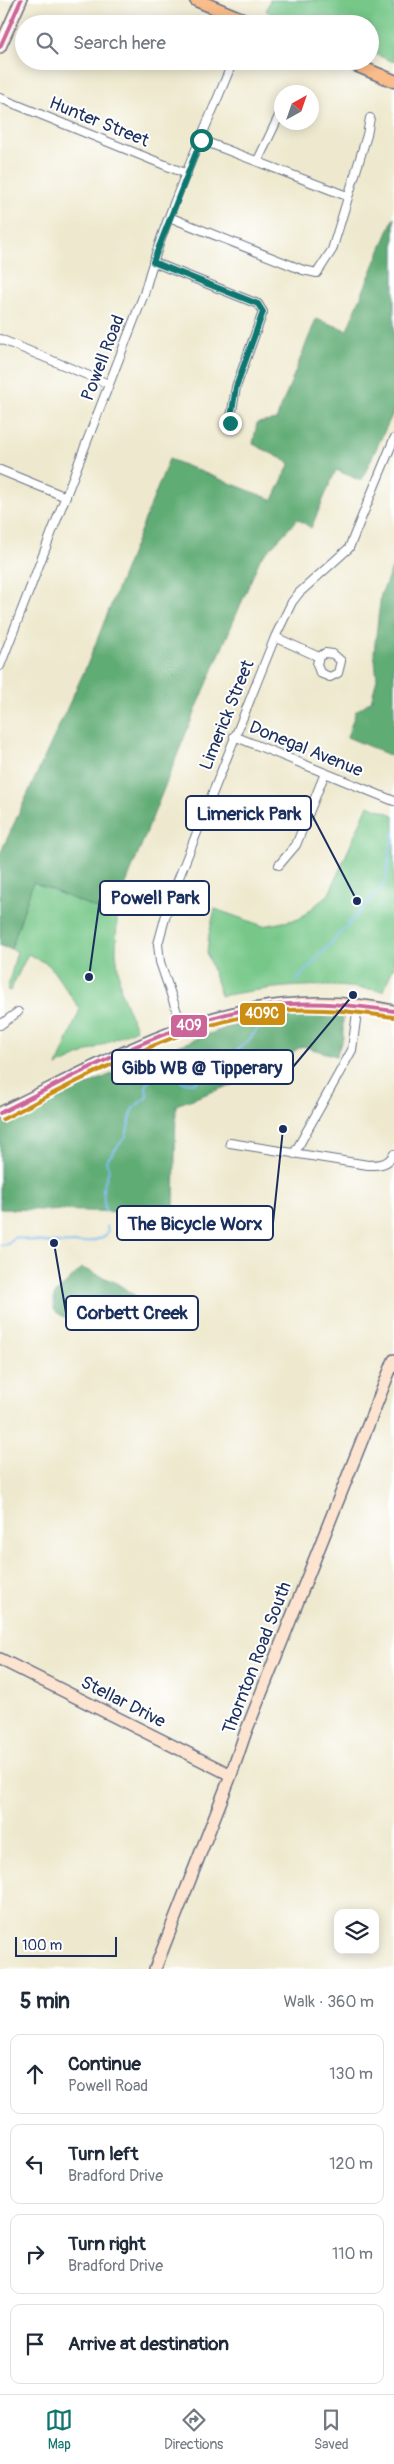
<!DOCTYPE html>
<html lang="en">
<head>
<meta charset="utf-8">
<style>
	body { margin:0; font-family:Pangolin,sans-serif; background:#f6f6f7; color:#1f2937 }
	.controls { position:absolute; right:15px; bottom:15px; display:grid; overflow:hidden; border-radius:10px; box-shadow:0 2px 12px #0003 }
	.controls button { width:45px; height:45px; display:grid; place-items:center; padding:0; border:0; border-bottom:1px solid #e0e1e3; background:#fff; color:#1f2937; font:25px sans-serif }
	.compass { position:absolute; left:274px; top:85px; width:45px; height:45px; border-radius:50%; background:#fff; box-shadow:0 2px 12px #0003; rotate:40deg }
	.scale { position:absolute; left:15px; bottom:12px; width:102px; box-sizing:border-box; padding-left:5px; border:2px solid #1b2f5e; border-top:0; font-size:14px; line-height:18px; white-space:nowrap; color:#1b2f5e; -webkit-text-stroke:4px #fff; paint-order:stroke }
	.stop { position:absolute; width:15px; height:15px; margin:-11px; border:4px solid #0f766e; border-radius:50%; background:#fff }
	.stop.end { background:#0f766e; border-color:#fff; box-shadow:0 1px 5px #0008 }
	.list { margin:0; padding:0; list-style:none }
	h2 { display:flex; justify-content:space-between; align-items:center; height:65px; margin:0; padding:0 20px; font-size:21px }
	h2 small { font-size:16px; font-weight:400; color:#747a83 }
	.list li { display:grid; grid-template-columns:32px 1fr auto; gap:15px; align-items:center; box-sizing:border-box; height:80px; margin:0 10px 10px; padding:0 10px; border:1px solid #e0e1e3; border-radius:10px }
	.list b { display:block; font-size:19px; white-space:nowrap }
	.list p { margin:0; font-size:16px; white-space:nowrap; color:#747a83 }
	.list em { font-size:16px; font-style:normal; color:#747a83 }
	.icon { flex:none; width:28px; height:28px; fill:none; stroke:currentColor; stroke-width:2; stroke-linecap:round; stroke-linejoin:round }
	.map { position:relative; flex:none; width:394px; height:1969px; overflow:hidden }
	.search { position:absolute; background:#fff; box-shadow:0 2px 12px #0003; left:15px; right:15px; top:15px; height:55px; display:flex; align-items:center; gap:12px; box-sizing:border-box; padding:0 18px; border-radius:28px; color:#747a83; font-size:19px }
	.sheet { height:425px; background:#fff }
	nav { display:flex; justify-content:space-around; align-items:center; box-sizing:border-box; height:70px; border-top:1px solid #e0e1e3; background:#fff; font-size:14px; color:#747a83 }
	nav a { display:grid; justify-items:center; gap:2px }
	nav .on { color:#0f766e }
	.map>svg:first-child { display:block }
</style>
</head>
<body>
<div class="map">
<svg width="394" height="1969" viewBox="0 0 394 1969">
	<rect width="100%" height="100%" fill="#fff"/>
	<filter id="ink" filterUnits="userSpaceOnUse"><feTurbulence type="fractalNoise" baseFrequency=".02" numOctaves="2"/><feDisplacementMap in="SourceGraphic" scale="10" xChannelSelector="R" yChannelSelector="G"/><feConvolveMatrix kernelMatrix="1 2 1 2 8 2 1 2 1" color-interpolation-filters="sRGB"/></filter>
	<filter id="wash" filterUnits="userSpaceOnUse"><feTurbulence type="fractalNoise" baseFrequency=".0096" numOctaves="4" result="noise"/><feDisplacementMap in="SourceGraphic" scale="20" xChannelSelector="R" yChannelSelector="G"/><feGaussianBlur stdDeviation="1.12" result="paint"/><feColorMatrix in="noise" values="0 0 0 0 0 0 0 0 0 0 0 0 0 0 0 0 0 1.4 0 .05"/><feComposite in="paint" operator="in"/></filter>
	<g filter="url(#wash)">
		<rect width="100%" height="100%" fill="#eee9ce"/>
		<path fill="#76c788" stroke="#487b73" d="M270,0H394V62L370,52V24H298L266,11Z
			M368,805L394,815V966L383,991C322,982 282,985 221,996L207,953L209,934L215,909L263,926L299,919L329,894Z
			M33,882L117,917L116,952L121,992L136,1029L57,1066L80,1009L49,965L28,954L10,991L7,990L17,951L11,949Z"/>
		<path fill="#60ac74" stroke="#3e6e69" d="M394,217V411L361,481L336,470L311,528L298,519L260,559L186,733L118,904L117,917L33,882L11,949L0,946V854L87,665L169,459L273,500L290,463L253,444L257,423L276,420L316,319L347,330Z
			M394,564V757L347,737L356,711L371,701L377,679L374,652L381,594Z
			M290,1015H343V1038L336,1056L302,1046L256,1076L176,1105L174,1213L0,1209V1122L170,1049L228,1027Z
			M82,1268L115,1282L152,1307C121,1316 81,1334 54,1310V1295Z"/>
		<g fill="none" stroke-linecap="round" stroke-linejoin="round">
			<path stroke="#7bbbef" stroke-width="2" d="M296,981L377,893L385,882L394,832
				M105,1212L103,1188L109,1170L106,1161L126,1136L133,1108L147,1097C148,1094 146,1091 146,1088C146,1081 160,1072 166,1071L183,1082L195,1083L248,1041L264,1021
				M0,1245L8,1244L14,1237C36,1242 91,1250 108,1233L107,1226"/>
		</g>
	</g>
	<g filter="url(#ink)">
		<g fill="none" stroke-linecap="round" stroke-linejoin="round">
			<defs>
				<path id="street" d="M0,98L187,174
					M201,140L347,196
					M258,160L280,114
					M169,217L303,270L317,273L332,250L367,135L370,118
					M153,262L258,304L263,312L236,387L230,423
					M0,339L109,384
					M0,470L66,497
					M275,637L319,657L325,653L333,654L341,661L338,673L330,677L320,673L317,664L319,657
					M0,666L144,294C165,214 202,138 233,61
					M234,736L394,801
					M279,865L296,845L325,773
					M0,1025L18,1012
					M182,1027L160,962L158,944L170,900L275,637L292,602L299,593L349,548L394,439
					M230,1143L368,1165C379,1165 388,1165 394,1154
					M294,1154L352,1050L358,1005"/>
				<path id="secondary" d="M0,47L21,0
					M0,1113C131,1050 242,978 394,1011
					M0,1659L231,1775
					M155,1969L231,1775L245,1734L394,1360"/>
				<path id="primary" d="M196,0L254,24
					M346,61L394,81"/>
			</defs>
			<use href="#street" stroke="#657085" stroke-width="10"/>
			<use href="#secondary" stroke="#657085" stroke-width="14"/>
			<use href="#primary" stroke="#657085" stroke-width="15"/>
			<use href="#street" stroke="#fff" stroke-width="8"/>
			<use href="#secondary" stroke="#fde4d0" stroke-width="11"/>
			<use href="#primary" stroke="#f9bc8a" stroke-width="12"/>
			<defs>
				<path id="bus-1" d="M0,47L21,0
					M0,1113C86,1070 191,1009 289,1004C325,1002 358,1006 394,1011"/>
				<path id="bus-2" d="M3,1119C92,1074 186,1019 288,1010C323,1008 358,1012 393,1017"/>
			</defs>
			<use href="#bus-1" stroke="#fff" stroke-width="8"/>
			<use href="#bus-2" stroke="#fff" stroke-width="8"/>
			<use href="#bus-1" stroke="#c69" stroke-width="4"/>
			<use href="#bus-2" stroke="#cb8e13" stroke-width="4"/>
		</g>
	</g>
	<g fill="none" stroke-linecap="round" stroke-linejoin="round" filter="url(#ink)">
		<path stroke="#0f766e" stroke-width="6" d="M201,140L153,262L258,304L263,312L236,387L230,423"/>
	</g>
	<g text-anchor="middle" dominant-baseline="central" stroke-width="4" stroke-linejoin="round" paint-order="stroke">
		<g font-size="18" fill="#1b2f5e" stroke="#fff">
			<text transform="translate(99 122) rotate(22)">Hunter Street</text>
			<text transform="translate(103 358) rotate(-69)">Powell Road</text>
			<text transform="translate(227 715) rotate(-68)">Limerick Street</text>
			<text transform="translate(306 749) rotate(22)">Donegal Avenue</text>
			<text transform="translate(257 1658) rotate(-69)">Thornton Road South</text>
			<text transform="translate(123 1702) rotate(27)">Stellar Drive</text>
		</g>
	</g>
	<path fill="none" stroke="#1b2f5e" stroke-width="2" d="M357 901L311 813M89 977L100 898M353 995L293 1067M283 1129L273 1223M54 1243L66 1313"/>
	<g fill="#1b2f5e" stroke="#fff" stroke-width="2">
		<circle cx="357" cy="901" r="5"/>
		<circle cx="89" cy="977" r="5"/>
		<circle cx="353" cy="995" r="5"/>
		<circle cx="283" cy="1129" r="5"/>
		<circle cx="54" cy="1243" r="5"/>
	</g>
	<g fill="#fff" stroke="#1b2f5e" stroke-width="2">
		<rect x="186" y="796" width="125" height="34" rx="5"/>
		<rect x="100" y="881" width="109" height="34" rx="5"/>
		<rect x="112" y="1050" width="181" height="34" rx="5"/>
		<rect x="117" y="1206" width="156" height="34" rx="5"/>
		<rect x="66" y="1296" width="132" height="34" rx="5"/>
	</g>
	<g font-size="19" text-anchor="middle" font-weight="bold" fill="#1b2f5e">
		<text x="249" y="820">Limerick Park</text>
		<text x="155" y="904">Powell Park</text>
		<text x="202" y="1074">Gibb WB @ Tipperary</text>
		<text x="195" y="1230">The Bicycle Worx</text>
		<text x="132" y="1319">Corbett Creek</text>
	</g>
	<g stroke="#fff" stroke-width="2">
		<rect x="239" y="1002" width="47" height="24" rx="5" fill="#cb8e13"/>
		<rect x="170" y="1014" width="38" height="24" rx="5" fill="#c69"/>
	</g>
	<g font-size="14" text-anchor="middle" font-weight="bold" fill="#fff">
		<text x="262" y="1018">409C</text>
		<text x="189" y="1030">409</text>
	</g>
</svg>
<div class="controls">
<button><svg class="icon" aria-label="layers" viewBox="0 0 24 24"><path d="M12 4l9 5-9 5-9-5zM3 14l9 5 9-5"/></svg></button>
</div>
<svg class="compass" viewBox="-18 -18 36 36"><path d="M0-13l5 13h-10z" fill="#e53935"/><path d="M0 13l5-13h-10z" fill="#747a83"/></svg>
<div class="scale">100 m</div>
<div class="stop" style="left:201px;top:140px"></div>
<div class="stop end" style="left:230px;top:423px"></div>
<div class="search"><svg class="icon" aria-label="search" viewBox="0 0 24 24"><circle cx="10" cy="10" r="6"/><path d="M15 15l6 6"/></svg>Search here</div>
</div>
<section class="sheet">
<h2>5 min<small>Walk · 360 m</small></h2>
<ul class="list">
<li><svg class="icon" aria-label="ahead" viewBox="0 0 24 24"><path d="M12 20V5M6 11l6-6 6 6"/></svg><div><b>Continue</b><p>Powell Road</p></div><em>130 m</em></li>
<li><svg class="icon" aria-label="left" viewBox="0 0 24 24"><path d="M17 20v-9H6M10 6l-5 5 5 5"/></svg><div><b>Turn left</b><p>Bradford Drive</p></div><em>120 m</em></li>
<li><svg class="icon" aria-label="right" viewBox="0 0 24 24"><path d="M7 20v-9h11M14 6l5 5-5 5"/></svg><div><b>Turn right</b><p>Bradford Drive</p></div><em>110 m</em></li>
<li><svg class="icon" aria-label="arrive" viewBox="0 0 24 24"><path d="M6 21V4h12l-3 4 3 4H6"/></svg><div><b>Arrive at destination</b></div></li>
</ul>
</section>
<nav>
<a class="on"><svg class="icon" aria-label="map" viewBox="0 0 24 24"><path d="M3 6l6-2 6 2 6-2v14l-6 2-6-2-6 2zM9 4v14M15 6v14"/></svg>Map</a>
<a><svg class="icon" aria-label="directions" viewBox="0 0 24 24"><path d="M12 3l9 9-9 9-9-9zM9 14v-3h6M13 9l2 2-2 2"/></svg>Directions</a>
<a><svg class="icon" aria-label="saved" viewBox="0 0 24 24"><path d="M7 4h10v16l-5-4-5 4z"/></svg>Saved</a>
</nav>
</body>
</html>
